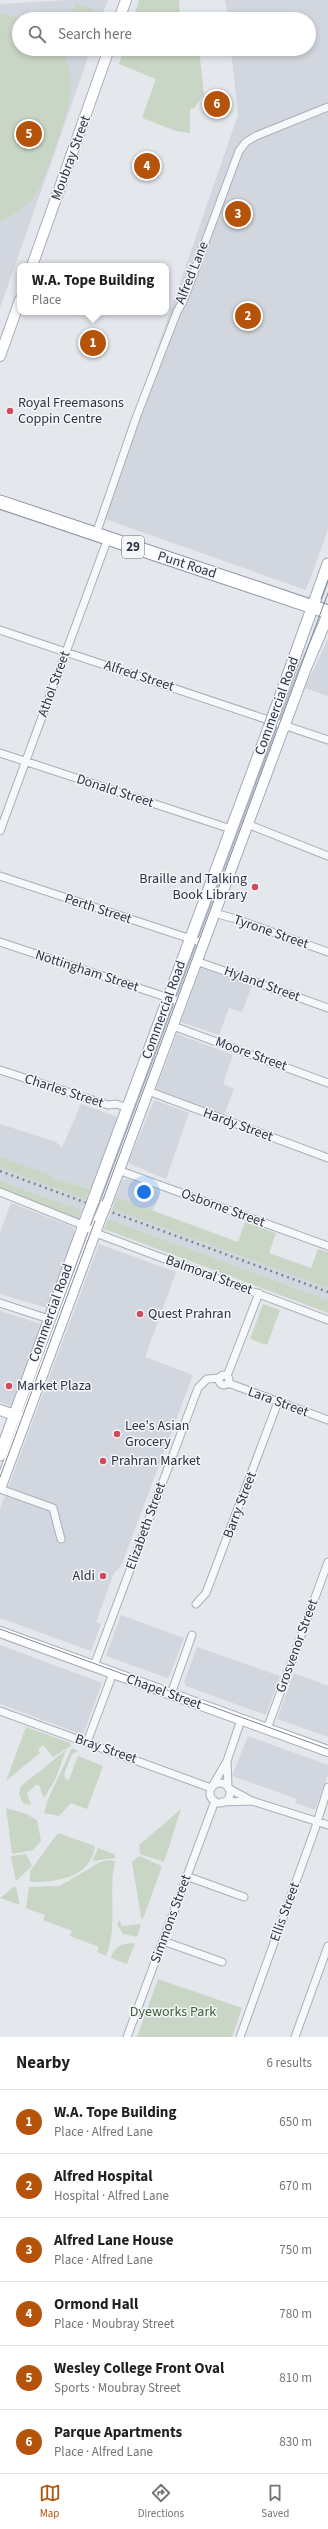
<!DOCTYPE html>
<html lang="en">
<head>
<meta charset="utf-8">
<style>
	body { margin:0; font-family:"Source Sans 3",sans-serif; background:#f6f6f6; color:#202124 }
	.you { position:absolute; left:144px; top:1192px; width:14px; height:14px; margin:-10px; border:3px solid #fff; border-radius:50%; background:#1a73e8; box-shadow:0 0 0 6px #1a73e833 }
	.badge { display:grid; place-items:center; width:26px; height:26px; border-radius:50%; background:#b45309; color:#fff; font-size:13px; font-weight:700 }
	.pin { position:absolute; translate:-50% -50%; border:2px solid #fff; box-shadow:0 1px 4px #0006 }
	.popup { position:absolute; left:17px; top:263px; width:152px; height:52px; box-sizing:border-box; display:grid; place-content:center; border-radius:8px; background:#fff; filter:drop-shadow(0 1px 3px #0005); font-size:13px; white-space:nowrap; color:#757577 }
	.popup b { font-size:15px; color:#202124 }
	.popup::after { content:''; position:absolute; left:50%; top:100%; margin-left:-8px; border:8px solid transparent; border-top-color:#fff }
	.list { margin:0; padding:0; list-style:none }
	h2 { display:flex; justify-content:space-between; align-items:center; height:52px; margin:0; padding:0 16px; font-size:17px }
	h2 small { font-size:13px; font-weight:400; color:#757577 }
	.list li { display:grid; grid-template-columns:26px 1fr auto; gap:12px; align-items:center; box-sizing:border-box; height:64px; padding:0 16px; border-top:1px solid #e0e0e0 }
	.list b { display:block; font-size:15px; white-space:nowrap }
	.list p { margin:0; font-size:13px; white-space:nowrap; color:#757577 }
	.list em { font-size:13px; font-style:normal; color:#757577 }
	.icon { flex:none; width:22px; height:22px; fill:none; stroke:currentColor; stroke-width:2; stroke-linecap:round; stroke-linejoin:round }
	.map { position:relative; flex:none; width:328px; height:2037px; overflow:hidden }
	.search { position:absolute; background:#fff; box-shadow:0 2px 6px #0003; left:12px; right:12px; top:12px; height:44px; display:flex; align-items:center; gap:10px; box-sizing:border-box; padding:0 14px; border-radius:22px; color:#757577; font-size:15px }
	.sheet { height:436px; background:#fff }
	nav { display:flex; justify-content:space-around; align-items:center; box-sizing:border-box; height:56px; border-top:1px solid #e0e0e0; background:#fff; font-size:11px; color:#757577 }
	nav a { display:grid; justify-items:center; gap:2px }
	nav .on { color:#b45309 }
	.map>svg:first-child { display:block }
</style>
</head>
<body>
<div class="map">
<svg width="328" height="2037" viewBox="0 0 328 2037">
	<rect width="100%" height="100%" fill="#e4e7ec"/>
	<path fill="#d2d6de" d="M69,0H108L101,19H19V49H91L0,308V4Z
		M225,0H328V530L306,590L99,517L238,115L231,49H309V19H228Z
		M328,638V696L305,688Z
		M201,968L252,986L242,1012L229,1008L219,1035L181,1022Z
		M177,1034L233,1055L223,1084L234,1089L224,1115L156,1089Z
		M154,1100L189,1113L166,1179L128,1163Z
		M81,1104L118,1117L91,1189L52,1178V1176L0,1157V1124L56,1142L62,1148Z
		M0,1168L86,1200L82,1210L0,1181Z
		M127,1179L160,1191L153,1211L116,1197L122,1181Z
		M11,1203L73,1227L75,1233L47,1308L0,1294V1233Z
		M112,1209L328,1288V1300L108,1219Z
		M99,1244L176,1272L145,1357L193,1375L121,1566L114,1573L96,1622L101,1624L91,1651L0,1618V1509Z
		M0,1311L41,1324L11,1406L0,1402Z
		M121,1615L184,1638L169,1677L167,1678L106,1656Z
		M0,1645L102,1683L83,1735L0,1704Z
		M197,1647L280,1676L266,1715L186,1686L184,1682Z
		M294,1673L328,1686V1737L277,1719Z
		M248,1736L328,1765V1774L315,1810L295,1803L297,1799L232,1776Z"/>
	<path fill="#c9d6c5" d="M139,0H179L180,19H133Z
		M76,3L95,10L91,19H70Z
		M0,13L25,19H19V49H61C68,61 72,76 71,90C70,108 45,183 35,196C27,206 12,217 0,221Z
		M124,49H199L204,94L194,108L190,109V133L176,131L142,118L156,79L119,64Z
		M0,1157L53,1176L52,1178L90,1189L86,1200L0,1168Z
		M0,1181L82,1210L79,1219L0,1188Z
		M116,1197L238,1242L245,1222L276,1233L269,1253L311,1268L318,1249L328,1252V1288L112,1209Z
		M108,1219L328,1300V1313L104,1229Z
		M263,1304L280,1310L267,1345L250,1339Z
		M26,1727L70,1743L71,1746L53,1757L43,1745L38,1750L40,1753L6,1781Z
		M72,1748L78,1751L72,1754L64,1774L66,1779L69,1780L78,1756L103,1766L87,1809L71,1803L59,1816L44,1813L48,1799Z
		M66,1750L56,1778L44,1798L39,1785H36L27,1793L31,1805L23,1803L19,1794L21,1786Z
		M6,1808L24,1813L37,1820L41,1841L33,1850L12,1854Z
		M181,1809L164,1862L140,1854L139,1845Z
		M58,1833L95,1846C91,1879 55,1882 30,1882V1871Z
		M98,1848L114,1854L115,1858L92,1861Z
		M26,1854L32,1866L16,1881L11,1856Z
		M139,1856L162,1866L143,1919L141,1917L132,1862Z
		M109,1860L115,1861C108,1891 118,1927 106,1956L97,1952L99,1947L70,1936L72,1931L43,1920L45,1915L26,1908L29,1887L60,1886L100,1862Z
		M16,1887L20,1905L0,1898L14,1887Z
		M120,1920L121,1926L141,1924L137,1937L123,1934L117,1924Z
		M135,1943L127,1964L111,1958C114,1946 123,1943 135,1943Z
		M158,1979L242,2008L232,2037H137Z"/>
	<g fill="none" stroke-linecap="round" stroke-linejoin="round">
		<defs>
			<path id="street" d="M96,534L136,418L177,312L184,299L239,151L246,142L256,136L328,107
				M0,630L328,740
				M0,753L231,829
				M247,824L328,856
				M0,831L108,538
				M0,876L197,941
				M214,913L236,919L328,952
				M0,942L175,1000
				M196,961L328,1008
				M173,1026L328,1083
				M0,1070L108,1105L116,1104L128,1108
				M148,1091L328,1158
				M118,1170L328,1246
				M0,1192L80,1224L101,1235L328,1320
				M0,1303L49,1319
				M219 1380a5 5 0 1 1 10 0a5 5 0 1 1-10 0Z
				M227,1376L259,1293
				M228,1383L328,1420
				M0,1489L53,1508L61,1539
				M196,1604L206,1593L278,1402
				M94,1666L198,1388L207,1379L220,1378
				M171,1694L192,1635
				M0,1711L211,1788
				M267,1729L328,1562
				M87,1742L113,1673
				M227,1761L228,1787
				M210 1793a10 10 0 1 1 20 0a10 10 0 1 1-20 0Z
				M213,1785L227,1761L241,1720
				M228,1788L252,1801L328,1825
				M222,1802L252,1801
				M186,1876L244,1897
				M163,1941L222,1962
				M127,2037L215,1801
				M240,2037L315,1829L328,1787
				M295,2037L328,1946"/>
			<path id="secondary" d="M119,19L126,0
				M32,266L109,49
				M0,356L20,300
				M0,1410L20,1417
				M0,1632L328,1751"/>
			<path id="primary" d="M274,714L328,564
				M93,1201L269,728
				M105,1206L305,669L328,615
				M0,1455L88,1214
				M0,1487L100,1218"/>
			<path id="highway" d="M0,502L328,612"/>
		</defs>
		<use href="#street" stroke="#a9aeb7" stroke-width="9"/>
		<use href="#secondary" stroke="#a9aeb7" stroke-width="12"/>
		<use href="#primary" stroke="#a3abb8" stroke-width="13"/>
		<use href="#highway" stroke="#8b94a3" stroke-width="15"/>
		<use href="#street" stroke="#f7f8fa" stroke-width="7"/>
		<use href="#secondary" stroke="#fff" stroke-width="10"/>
		<use href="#primary" stroke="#fff" stroke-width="11"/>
		<use href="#highway" stroke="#fff" stroke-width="13"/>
		<path stroke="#7d8696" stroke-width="1" d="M321,599L328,580
			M0,1477L328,593
			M0,1629L328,1749"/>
		<path stroke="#7d8696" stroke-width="2.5" stroke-dasharray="2 4" stroke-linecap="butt" d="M0,1171L328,1292"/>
		<defs>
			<path id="primary-bridge" d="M269,728L274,714
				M88,1214L93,1201
				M100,1218L105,1206"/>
		</defs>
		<use href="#primary-bridge" stroke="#a3abb8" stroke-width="13" stroke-linecap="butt"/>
		<use href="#primary-bridge" stroke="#fff" stroke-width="11"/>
	</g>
	<g fill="#d1495b" stroke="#f4f6f9" stroke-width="1.5">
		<circle cx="10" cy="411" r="4"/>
		<circle cx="255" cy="887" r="4"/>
		<circle cx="140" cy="1314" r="4"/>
		<circle cx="9" cy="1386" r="4"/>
		<circle cx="117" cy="1434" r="4"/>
		<circle cx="103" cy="1461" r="4"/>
		<circle cx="103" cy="1576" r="4"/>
	</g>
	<g text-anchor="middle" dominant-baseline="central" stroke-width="3" stroke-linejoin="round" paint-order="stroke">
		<rect fill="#f4f6f9" stroke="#676e7b" stroke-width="1" x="122" y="536" width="22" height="22" rx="3"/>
		<g font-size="13" font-weight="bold" fill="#2b3445">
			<text x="133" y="547">29</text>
		</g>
		<g font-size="14" fill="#2b3445" stroke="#f4f6f9">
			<text transform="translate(71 158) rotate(-70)">Moubray Street</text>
			<text transform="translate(192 273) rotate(-68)">Alfred Lane</text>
			<text transform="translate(187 565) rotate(18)">Punt Road</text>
			<text transform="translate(139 676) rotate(18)">Alfred Street</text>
			<text transform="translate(54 684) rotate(-70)">Athol Street</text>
			<text transform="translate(277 706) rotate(-70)">Commercial Road</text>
			<text transform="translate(115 791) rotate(18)">Donald Street</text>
			<text transform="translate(98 909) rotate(18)">Perth Street</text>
			<text transform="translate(271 932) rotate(19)">Tyrone Street</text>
			<text transform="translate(87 971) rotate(18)">Nottingham Street</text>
			<text transform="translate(262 984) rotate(20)">Hyland Street</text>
			<text transform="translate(164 1010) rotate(-70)">Commercial Road</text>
			<text transform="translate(251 1054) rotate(20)">Moore Street</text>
			<text transform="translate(64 1091) rotate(18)">Charles Street</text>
			<text transform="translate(238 1125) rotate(20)">Hardy Street</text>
			<text transform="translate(223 1208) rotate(20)">Osborne Street</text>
			<text transform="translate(209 1275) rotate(20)">Balmoral Street</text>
			<text transform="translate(51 1313) rotate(-70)">Commercial Road</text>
			<text transform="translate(278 1402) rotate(20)">Lara Street</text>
			<text transform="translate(240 1505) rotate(-69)">Barry Street</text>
			<text transform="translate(146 1526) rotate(-70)">Elizabeth Street</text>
			<text transform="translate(297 1646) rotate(-70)">Grosvenor Street</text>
			<text transform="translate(164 1692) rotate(20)">Chapel Street</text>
			<text transform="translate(106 1749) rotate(19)">Bray Street</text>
			<text transform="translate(285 1912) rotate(-70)">Ellis Street</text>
			<text transform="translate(171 1919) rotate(-70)">Simmons Street</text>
		</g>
		<g font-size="14" fill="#2b3445" stroke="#f4f6f9" text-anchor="start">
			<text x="18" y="403">Royal Freemasons<tspan x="18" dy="16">Coppin Centre</tspan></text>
			<text x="247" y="879" text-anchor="end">Braille and Talking<tspan x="247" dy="16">Book Library</tspan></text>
			<text x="148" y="1314">Quest Prahran</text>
			<text x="17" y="1386">Market Plaza</text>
			<text x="125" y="1426">Lee's Asian<tspan x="125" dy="16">Grocery</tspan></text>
			<text x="111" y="1461">Prahran Market</text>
			<text x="95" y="1576" text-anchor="end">Aldi</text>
		</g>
		<g font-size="14" fill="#3f6138" stroke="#f4f6f9">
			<text x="173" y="2012">Dyeworks Park</text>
		</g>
	</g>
</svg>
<div class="you"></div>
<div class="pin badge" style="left:93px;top:343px">1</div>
<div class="popup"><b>W.A. Tope Building</b>Place</div>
<div class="pin badge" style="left:248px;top:316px">2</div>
<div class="pin badge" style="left:238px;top:214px">3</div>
<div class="pin badge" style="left:147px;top:166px">4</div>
<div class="pin badge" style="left:29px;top:134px">5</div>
<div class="pin badge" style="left:217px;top:104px">6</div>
<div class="search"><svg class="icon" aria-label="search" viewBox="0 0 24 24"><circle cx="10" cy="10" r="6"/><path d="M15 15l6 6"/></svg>Search here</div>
</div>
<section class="sheet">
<h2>Nearby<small>6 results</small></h2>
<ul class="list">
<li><span class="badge">1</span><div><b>W.A. Tope Building</b><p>Place · Alfred Lane</p></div><em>650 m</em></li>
<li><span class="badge">2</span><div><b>Alfred Hospital</b><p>Hospital · Alfred Lane</p></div><em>670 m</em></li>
<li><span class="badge">3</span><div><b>Alfred Lane House</b><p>Place · Alfred Lane</p></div><em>750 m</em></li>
<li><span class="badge">4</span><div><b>Ormond Hall</b><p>Place · Moubray Street</p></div><em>780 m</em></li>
<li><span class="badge">5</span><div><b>Wesley College Front Oval</b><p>Sports · Moubray Street</p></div><em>810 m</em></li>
<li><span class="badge">6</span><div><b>Parque Apartments</b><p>Place · Alfred Lane</p></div><em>830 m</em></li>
</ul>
</section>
<nav>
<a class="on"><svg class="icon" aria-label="map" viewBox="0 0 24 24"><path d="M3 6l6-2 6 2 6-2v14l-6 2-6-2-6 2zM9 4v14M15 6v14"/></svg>Map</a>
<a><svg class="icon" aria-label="directions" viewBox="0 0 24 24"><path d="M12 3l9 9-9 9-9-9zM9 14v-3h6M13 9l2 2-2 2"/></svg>Directions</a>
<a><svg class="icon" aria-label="saved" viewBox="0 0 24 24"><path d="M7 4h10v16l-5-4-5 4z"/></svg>Saved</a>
</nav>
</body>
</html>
